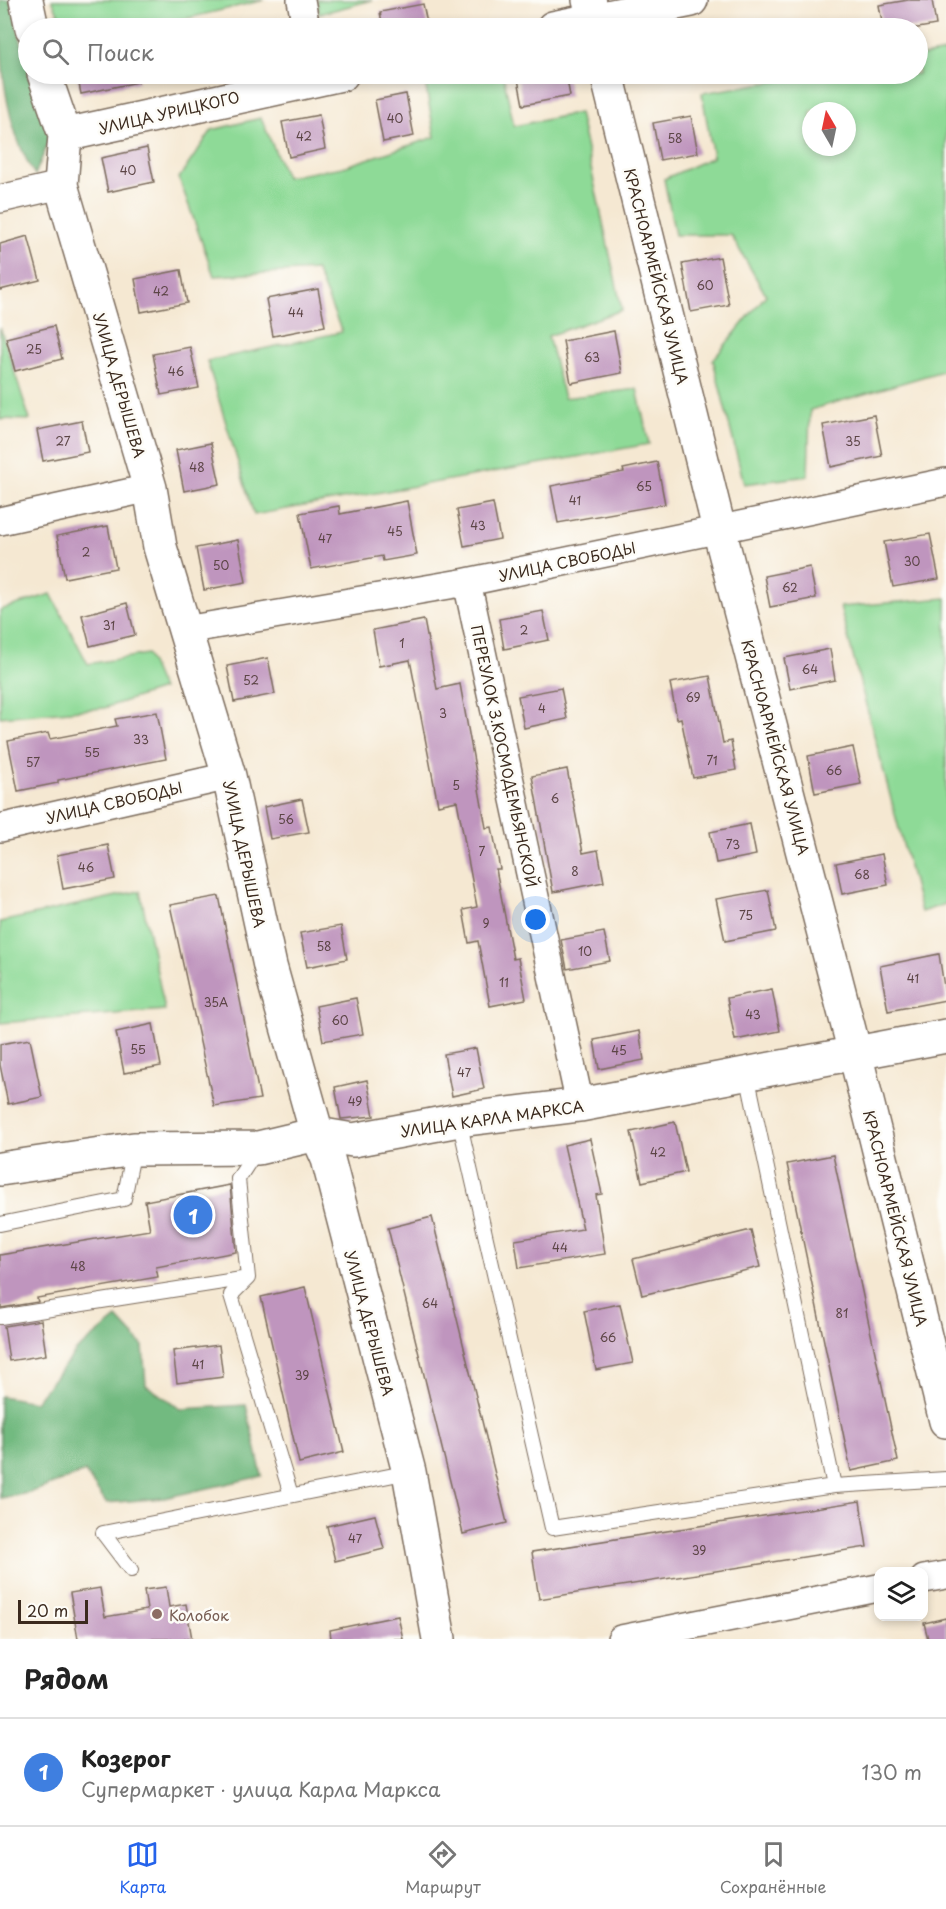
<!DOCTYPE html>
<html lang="ru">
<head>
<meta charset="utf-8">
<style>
	body { margin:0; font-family:"Playpen Sans",sans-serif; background:#f2f2f2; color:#222 }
	.controls { position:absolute; right:18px; bottom:18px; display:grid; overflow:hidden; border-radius:12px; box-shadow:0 3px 9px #0003 }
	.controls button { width:54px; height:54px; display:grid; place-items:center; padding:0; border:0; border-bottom:2px solid #e0e0e0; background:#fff; color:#222; font:30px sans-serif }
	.compass { position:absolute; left:802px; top:102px; width:54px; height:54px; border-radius:50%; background:#fff; box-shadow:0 3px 9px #0003; rotate:351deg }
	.scale { position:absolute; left:18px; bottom:15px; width:70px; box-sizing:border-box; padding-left:6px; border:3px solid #3b2a1e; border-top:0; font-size:16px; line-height:21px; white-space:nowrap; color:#3b2a1e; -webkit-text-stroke:4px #fdfcf7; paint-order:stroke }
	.you { position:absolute; left:536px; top:920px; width:21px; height:21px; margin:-15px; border:4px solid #fff; border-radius:50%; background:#1a73e8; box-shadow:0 0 0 9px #1a73e833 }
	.badge { display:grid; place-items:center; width:39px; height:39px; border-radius:50%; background:#2563eb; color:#fff; font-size:20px; font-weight:700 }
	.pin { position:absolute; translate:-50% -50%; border:3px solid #fff; box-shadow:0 2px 6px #0006 }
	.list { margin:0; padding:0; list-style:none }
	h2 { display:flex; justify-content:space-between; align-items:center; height:78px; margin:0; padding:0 24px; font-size:26px }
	h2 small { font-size:20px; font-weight:400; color:#767676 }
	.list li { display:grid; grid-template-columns:39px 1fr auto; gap:18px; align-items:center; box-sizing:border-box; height:108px; padding:0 24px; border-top:2px solid #e0e0e0 }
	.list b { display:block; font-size:22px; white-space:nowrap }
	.list p { margin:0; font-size:20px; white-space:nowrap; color:#767676 }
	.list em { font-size:20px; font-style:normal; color:#767676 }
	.icon { flex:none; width:33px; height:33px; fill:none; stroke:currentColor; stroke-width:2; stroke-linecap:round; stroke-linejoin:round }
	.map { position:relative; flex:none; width:946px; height:1639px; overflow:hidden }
	.search { position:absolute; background:#fff; box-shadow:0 3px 9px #0003; left:18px; right:18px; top:18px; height:66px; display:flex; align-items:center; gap:15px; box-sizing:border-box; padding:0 21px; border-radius:33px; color:#767676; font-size:22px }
	.sheet { height:186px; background:#fff }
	nav { display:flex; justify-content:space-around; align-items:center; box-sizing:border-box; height:84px; border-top:2px solid #e0e0e0; background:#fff; font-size:16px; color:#767676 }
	nav a { display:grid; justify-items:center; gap:3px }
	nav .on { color:#2563eb }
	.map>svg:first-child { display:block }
</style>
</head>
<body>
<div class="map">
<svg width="946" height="1639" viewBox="0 0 946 1639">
	<rect width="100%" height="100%" fill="#fdfcf7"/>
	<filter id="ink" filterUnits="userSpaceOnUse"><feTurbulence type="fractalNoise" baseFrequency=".0167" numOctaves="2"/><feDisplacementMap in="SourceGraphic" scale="12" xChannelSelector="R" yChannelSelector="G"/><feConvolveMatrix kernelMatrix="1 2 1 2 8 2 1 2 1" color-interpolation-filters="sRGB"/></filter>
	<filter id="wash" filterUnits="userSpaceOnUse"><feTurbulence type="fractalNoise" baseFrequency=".008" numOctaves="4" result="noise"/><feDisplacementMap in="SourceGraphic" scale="24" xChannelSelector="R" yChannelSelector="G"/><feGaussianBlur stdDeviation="1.35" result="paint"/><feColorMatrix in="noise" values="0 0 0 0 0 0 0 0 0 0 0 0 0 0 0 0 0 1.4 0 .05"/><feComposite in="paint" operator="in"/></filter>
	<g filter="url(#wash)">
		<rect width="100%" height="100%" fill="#f5e8d2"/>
		<path fill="#8eda97" stroke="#64825a" stroke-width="1.5" fill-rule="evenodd" d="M52,0H264L147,28H65Z
			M317,0H372L319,14Z
			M946,52V370L810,410L808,476L744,484L713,360L766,295L731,235H675L664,179L713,157L702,93L820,74H918V57ZM811,111H847V147H811Z
			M477,74H503L514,126L579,113L622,310L548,336L564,398L637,389L649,444L254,515L207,361L342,332L316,270L214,276L179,178L212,130L261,118L286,177L343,167L435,137L425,82Z
			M0,327L30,420L0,419Z
			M51,594L88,664L147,654L162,689L104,708L0,717V610Z
			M946,598V904L921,912L840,607Z
			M140,891L165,1010L0,1023V922Z"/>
		<path fill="#72ba80" stroke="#56724f" stroke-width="1.5" d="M0,0H10L28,65V74L50,138L35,175C3,124 0,59 0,0Z
			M117,1318L143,1346L146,1385L181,1409L246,1405L262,1476L164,1498L106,1503L85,1472L29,1493L0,1498V1396L35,1402L77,1350Z"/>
		<g id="blocks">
			<path fill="#bf95be" d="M908,0H932L936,25L918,28H883L879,5Z
				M423,4L428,28H383L380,12Z
				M77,74H137L138,82L81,94Z
				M517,74H566L570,96L523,105Z
				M406,94L414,136L383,142L375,100Z
				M319,115L325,149L289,157L282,122Z
				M691,116L698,153L660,160L653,123Z
				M147,148L154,182L108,192L101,158Z
				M28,236L40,280L0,290V244Z
				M720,257L729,305L691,312L682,264Z
				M181,270L187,303L141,312L135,279Z
				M318,289L325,326L273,336L266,299Z
				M54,326L62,359L15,371L6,338Z
				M614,331L622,373L571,383L563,341Z
				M190,347L199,388L161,395L153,354Z
				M874,415L882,456L831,467L823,425Z
				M82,421L88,452L43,461L37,430Z
				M211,443L220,484L184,491L176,450Z
				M657,462L665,504L558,523L551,486L624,472L623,469Z
				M407,501L417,555L383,561L382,556L311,569L300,513L339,506L340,514Z
				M493,503L500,539L464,546L457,510Z
				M108,526L116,568L65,578L57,536Z
				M930,534L939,579L893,587L884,542Z
				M238,540L246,582L204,590L196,548Z
				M810,567L816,598L770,607L764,576Z
				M127,603L135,635L90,646L82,615Z
				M543,611L549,640L504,649L499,619Z
				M424,620L437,689L460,684L486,828L492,827L500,869H496L513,959L518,958L526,999L490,1006L478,941L469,943L463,910L477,907L457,801L438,805L410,660L379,666L373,630Z
				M830,649L835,680L790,689L784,658Z
				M268,658L275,694L234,702L227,666Z
				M710,676L723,743L731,741L736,770L693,778L681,718L677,719L670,683Z
				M561,688L567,719L524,728L518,696Z
				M157,712L166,759L58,780V783L18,791L8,741L48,733L50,739L117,726L115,719Z
				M853,747L861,784L815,793L808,756Z
				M567,769L583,853L598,850L604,882L553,892L532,776Z
				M302,799L309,832L270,839L264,807Z
				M750,824L756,855L716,863L710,832Z
				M108,845L115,879L63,889L57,855Z
				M882,854L888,885L842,894L836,863Z
				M768,890L776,931L725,941L716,899Z
				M219,896L260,1099L214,1106L170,905Z
				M341,926L347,959L307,967L300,933Z
				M604,932L610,961L567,969L561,940Z
				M939,954L946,1000L888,1011L880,966Z
				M772,989L780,1031L735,1040L727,998Z
				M356,998L363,1034L323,1041L316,1006Z
				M153,1024L161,1066L124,1073L116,1032Z
				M639,1031L644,1060L599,1069L594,1040Z
				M30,1039L42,1097L8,1104L0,1065V1044Z
				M476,1048L484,1089L452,1096L444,1054Z
				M367,1080L374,1116L341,1119L335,1087Z
				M675,1122L686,1172L642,1182L631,1132Z
				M590,1139L602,1194L596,1195L605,1254L519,1268L515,1240L583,1229L564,1145Z
				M833,1155L898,1461L851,1471L787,1164Z
				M230,1185L236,1252L156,1267L158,1277L37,1298L38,1302L1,1308L0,1255L150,1230L145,1201Z
				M432,1217L507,1523L463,1534L388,1228Z
				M751,1230L760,1267L642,1295L633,1259Z
				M305,1287L344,1452L299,1463L261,1297Z
				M620,1304L633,1363L596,1370L584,1311Z
				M41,1320L46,1355L9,1361L4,1326Z
				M219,1345L223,1377L177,1383L173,1351Z
				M860,1501L867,1547L539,1599L532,1552Z
				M375,1515L384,1549L335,1561L327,1526Z
				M166,1587L169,1607L186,1604L192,1639H78L70,1593L100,1588L105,1617L147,1610L144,1590Z
				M398,1616L403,1639H331L330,1630Z
				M946,1618V1639H928L924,1623Z"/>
		</g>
	</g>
	<g filter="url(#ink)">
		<use href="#blocks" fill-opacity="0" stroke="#7c6c5d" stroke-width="1.5"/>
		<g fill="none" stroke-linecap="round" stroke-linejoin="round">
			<defs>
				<path id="service" d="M747,1074L834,1486
					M459,1120L552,1528L834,1486L946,1479
					M257,1150L238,1179L248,1278L231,1295L291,1495
					M0,1224L124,1199L134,1149
					M0,1317L248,1278
					M131,1570L103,1533L409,1472"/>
				<path id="minor" d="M301,0L306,28
					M0,199L61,185
					M0,521L150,488
					M467,582L580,1105
					M185,630L467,582L946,482
					M0,828L229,776
					M924,1579L946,1575
					M621,1639L878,1588"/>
				<path id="tertiary" d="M26,0L32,28
					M553,28L691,0
					M44,74L65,135L61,185L150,488L160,547L229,776L270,966L317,1134L328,1159L409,1472L439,1639
					M65,135L342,74
					M0,1169L134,1149L258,1148L317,1134L353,1140L459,1120L580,1105L946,1036"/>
				<path id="secondary" d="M589,0L596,28
					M607,74L719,529L855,1053L946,1421"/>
			</defs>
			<use href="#service" stroke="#7c6c5d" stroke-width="16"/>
			<use href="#minor" stroke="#7c6c5d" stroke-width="30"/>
			<use href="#tertiary" stroke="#7c6c5d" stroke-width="36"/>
			<use href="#secondary" stroke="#7c6c5d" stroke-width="36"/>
			<use href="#service" stroke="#fff" stroke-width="14"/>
			<use href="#minor" stroke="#fff" stroke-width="27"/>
			<use href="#tertiary" stroke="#fff" stroke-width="33"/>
			<use href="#secondary" stroke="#fff" stroke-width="33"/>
		</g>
	</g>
	<circle fill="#8d6e63" stroke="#fdfcf7" stroke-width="2" cx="157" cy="1614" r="6"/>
	<g text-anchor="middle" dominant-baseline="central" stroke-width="5" stroke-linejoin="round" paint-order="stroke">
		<g font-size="12" fill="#5c4546">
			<text x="395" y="118">40</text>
			<text x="304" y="136">42</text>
			<text x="675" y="138">58</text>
			<text x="128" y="170">40</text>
			<text x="705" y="285">60</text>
			<text x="161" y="291">42</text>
			<text x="296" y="312">44</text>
			<text x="34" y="349">25</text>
			<text x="592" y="357">63</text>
			<text x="176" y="371">46</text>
			<text x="63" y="441">27</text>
			<text x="853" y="441">35</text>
			<text x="197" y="467">48</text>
			<text x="644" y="486">65</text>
			<text x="575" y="500">41</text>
			<text x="478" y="525">43</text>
			<text x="395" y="531">45</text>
			<text x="325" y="538">47</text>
			<text x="86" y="552">2</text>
			<text x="912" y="561">30</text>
			<text x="221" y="565">50</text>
			<text x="790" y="587">62</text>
			<text x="109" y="625">31</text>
			<text x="524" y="630">2</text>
			<text x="402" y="643">1</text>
			<text x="810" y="669">64</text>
			<text x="251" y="680">52</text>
			<text x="693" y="697">69</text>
			<text x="542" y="708">4</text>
			<text x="443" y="713">3</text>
			<text x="141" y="739">33</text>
			<text x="92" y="752">55</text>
			<text x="712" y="760">71</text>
			<text x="33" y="762">57</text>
			<text x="834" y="770">66</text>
			<text x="456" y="785">5</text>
			<text x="555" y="798">6</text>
			<text x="286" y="819">56</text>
			<text x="733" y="844">73</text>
			<text x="482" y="851">7</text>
			<text x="86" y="867">46</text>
			<text x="575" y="871">8</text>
			<text x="862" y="874">68</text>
			<text x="746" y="915">75</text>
			<text x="486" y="923">9</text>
			<text x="324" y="946">58</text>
			<text x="585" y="951">10</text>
			<text x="913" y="978">41</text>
			<text x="504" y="982">11</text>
			<text x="216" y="1002">35А</text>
			<text x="753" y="1014">43</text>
			<text x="340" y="1020">60</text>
			<text x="138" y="1049">55</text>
			<text x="619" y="1050">45</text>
			<text x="464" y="1072">47</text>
			<text x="355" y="1101">49</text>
			<text x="658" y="1152">42</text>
			<text x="560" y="1247">44</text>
			<text x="78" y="1266">48</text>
			<text x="430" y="1303">64</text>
			<text x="842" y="1313">81</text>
			<text x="608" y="1337">66</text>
			<text x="198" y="1364">41</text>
			<text x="302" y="1375">39</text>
			<text x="355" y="1538">47</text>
			<text x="699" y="1550">39</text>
		</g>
		<g font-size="15" fill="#3b2a1e" stroke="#fdfcf7">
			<text transform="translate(169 112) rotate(-13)">УЛИЦА УРИЦКОГО</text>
			<text transform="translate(657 276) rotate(76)">КРАСНОАРМЕЙСКАЯ УЛИЦА</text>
			<text transform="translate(120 385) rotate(74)">УЛИЦА ДЕРЫШЕВА</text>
			<text transform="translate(567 561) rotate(-12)">УЛИЦА СВОБОДЫ</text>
			<text transform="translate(776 747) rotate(75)">КРАСНОАРМЕЙСКАЯ УЛИЦА</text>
			<text transform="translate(505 756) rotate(78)">ПЕРЕУЛОК З.КОСМОДЕМЬЯНСКОЙ</text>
			<text transform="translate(114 802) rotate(-13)">УЛИЦА СВОБОДЫ</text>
			<text transform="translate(245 854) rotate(78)">УЛИЦА ДЕРЫШЕВА</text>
			<text transform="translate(492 1118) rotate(-8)">УЛИЦА КАРЛА МАРКСА</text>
			<text transform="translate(896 1218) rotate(76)">КРАСНОАРМЕЙСКАЯ УЛИЦА</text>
			<text transform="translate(370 1323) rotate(75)">УЛИЦА ДЕРЫШЕВА</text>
		</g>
		<g font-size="15" fill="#785e54" stroke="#fdfcf7" text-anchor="start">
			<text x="169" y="1614">Колобок</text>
		</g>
	</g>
</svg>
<div class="controls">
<button><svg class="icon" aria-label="layers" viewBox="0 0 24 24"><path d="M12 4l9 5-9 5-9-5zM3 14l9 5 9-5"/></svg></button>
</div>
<svg class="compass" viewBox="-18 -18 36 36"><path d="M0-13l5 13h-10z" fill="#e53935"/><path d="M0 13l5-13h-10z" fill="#767676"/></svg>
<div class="scale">20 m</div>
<div class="you"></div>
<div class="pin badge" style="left:193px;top:1215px;background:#3f7fe0">1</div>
<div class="search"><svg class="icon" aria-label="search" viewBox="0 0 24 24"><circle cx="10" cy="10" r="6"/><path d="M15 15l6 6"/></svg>Поиск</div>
</div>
<section class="sheet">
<h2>Рядом<small></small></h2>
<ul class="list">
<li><span class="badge" style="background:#3f7fe0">1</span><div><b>Козерог</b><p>Супермаркет · улица Карла Маркса</p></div><em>130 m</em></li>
</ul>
</section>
<nav>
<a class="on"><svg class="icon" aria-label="map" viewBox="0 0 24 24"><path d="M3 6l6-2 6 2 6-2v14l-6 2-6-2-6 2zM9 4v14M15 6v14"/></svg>Карта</a>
<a><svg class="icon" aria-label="directions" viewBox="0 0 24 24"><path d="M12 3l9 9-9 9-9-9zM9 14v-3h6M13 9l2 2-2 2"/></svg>Маршрут</a>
<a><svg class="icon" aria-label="saved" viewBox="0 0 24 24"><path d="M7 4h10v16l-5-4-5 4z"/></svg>Сохранённые</a>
</nav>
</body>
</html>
